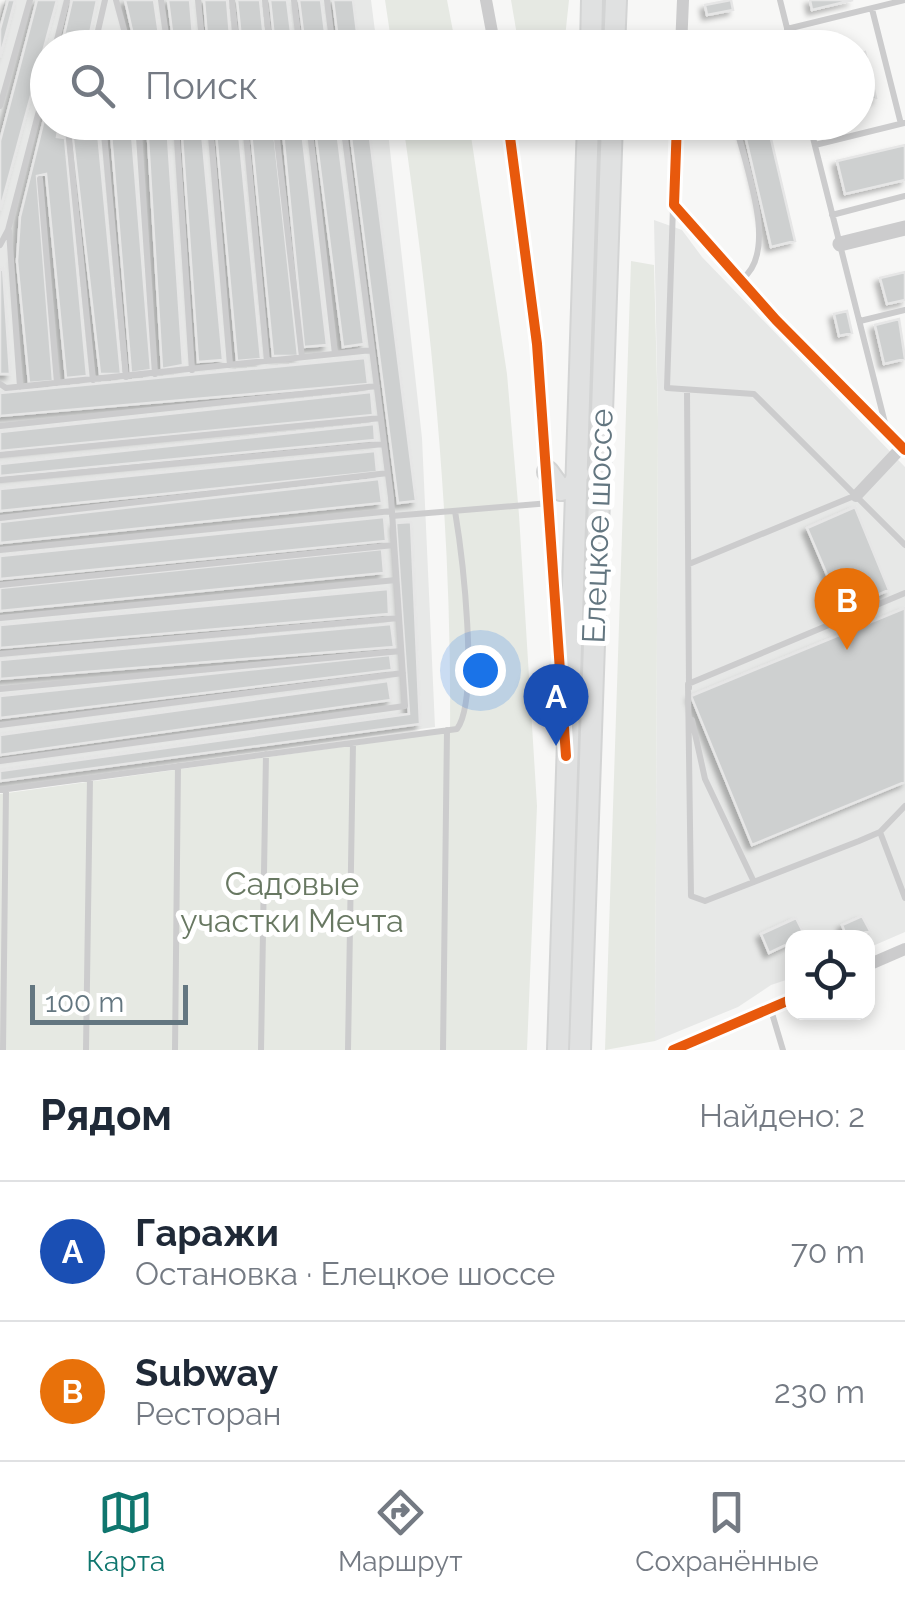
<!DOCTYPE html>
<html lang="ru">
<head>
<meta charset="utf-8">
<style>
	body { margin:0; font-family:Raleway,sans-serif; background:#f2f2f3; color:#1f2937 }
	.controls { position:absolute; right:30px; bottom:30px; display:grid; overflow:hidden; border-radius:20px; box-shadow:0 5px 15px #0003 }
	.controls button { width:90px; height:90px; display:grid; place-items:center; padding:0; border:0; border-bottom:2px solid #e0e1e3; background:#fff; color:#1f2937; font:50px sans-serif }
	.scale { position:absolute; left:30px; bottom:25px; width:158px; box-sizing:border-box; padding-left:10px; border:5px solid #637680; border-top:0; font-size:28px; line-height:35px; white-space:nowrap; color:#637680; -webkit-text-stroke:8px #fff; paint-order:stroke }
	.you { position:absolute; left:480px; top:670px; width:35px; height:35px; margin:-25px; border:8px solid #fff; border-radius:50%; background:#1a73e8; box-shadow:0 0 0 15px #1a73e833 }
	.badge { display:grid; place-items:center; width:65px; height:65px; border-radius:50%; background:#0f766e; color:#fff; font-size:32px; font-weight:700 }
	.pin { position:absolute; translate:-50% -82px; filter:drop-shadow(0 2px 5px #0008) }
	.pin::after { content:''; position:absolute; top:52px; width:35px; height:30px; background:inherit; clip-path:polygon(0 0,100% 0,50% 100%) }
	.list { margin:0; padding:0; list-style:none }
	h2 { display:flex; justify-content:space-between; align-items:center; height:130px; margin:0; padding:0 40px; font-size:42px }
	h2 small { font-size:32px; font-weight:400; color:#747a83 }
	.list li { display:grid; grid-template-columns:65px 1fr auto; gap:30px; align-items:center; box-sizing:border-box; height:140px; padding:0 40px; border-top:2px solid #e0e1e3 }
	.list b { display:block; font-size:38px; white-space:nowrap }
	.list p { margin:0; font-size:32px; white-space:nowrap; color:#747a83 }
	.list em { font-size:32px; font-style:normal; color:#747a83 }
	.icon { flex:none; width:55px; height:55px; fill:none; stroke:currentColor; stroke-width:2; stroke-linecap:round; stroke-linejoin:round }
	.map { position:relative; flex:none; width:905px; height:1050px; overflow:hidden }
	.search { position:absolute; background:#fff; box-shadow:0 5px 15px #0003; left:30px; right:30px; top:30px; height:110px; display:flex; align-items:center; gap:25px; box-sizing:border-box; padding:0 35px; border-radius:55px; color:#747a83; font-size:38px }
	.sheet { height:410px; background:#fff }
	nav { display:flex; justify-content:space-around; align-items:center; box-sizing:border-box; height:140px; border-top:2px solid #e0e1e3; background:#fff; font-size:28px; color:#747a83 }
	nav a { display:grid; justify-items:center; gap:5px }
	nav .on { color:#0f766e }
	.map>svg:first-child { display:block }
</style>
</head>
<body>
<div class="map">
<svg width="905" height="1050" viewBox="0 0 905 1050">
	<defs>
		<filter id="shadow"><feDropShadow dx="-4.5" dy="4.5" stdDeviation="2.5" flood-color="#0004"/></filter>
	</defs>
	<rect width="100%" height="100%" fill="#f7f7f6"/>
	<path fill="#e7e8e7" d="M5,0H371L377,47L48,48V122L387,123L422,438L435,727L0,788V18Z
		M654,220L682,230L702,257L905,467V932L868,948V938H792V978L771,985L738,1007L655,1041L658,421Z"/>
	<path fill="#e6e9e3" d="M385,0H447L456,47H392Z
		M511,0H569L564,47H519Z
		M403,123H469L507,374L519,515L537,806L527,1050H0V794L450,732C452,527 432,326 403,123Z
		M631,261L654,265L658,421L655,1041L605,1050Z"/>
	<path fill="#ced0d0" stroke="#e6e6e6" stroke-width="2.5" filter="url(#shadow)" d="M8,0H15L0,57V29Z
		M37,0H57L0,210V141Z
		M72,0H97L87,48H61Z
		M125,0H154L161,48H136Z
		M168,0H190L194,48H174Z
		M204,0H227L231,48H208Z
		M237,0H260L265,48H242Z
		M270,0H287L293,48H275Z
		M299,0H321L327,48H305Z
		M333,0H353L359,48H339Z
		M731,0L733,10L707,15L705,5Z
		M810,0H853L812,10Z
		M865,52L876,98L858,102V54Z
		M48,103V122H65L59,124L57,137L65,138L87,376L66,378L46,174L37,176L53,381L29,383L17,261L20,217Z
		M71,122H97L121,374H100Z
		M110,122H131L151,370L131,373Z
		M147,122H167L183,365L162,369Z
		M181,122H201L223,360L198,362Z
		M215,122H238L261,359L237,361Z
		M250,122H273L298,356H273Z
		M282,122H301L327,345L304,347Z
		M314,122H336L364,344L343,347Z
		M349,122H368L416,501L398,503Z
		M742,122H767L795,241L771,247Z
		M905,145V180L845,194L837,161Z
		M3,268L10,374H0V270Z
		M905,272V300L887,304L880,278Z
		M847,311L852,333L839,336L834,314Z
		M899,319L905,359L884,364L875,325Z
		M365,358L368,384L0,416V393Z
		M371,392L373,415L0,451V432Z
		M374,424L375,440L0,476V464Z
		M375,451L377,472L0,511V489Z
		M379,479L382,503L0,543V522Z
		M855,507L889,590L842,610L807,528Z
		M384,517L386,541L0,579V556Z
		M411,522L420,724L0,781V771L409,714L396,523Z
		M382,549L384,573L0,611V588Z
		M388,589L389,614L0,648V625Z
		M905,608V782L752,845L691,696Z
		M391,624L394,647L0,679V660Z
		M390,655L392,670L0,718V696Z
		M388,681L391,700L0,755V735Z
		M862,916L870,931L847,938L842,925Z
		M796,918L805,936L792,938V942L769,953L761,934Z"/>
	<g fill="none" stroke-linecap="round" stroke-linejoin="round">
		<defs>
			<path id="primary" d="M591,48L592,0
				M614,48L616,0
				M548,472L561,490L573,486L578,474
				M558,1050L588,122
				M580,1050L612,122"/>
		</defs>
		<use href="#primary" stroke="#d3d4d4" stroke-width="24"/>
		<path stroke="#cccccd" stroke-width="6" d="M116,0L129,48
			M161,0L168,48
			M198,0L203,48
			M232,0L237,48
			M265,0L270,48
			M294,0L300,48
			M327,0L333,48
			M780,0L792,48
			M872,9L901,124
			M787,29L905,0
			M55,48L67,0
			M94,48L105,0
			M0,106L30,0
			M103,122L126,377
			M138,122L155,374
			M176,122L192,370
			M210,122L230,365
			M245,122L267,361
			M275,122L302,357
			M309,122L335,354
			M735,122C744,162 780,251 742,279
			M809,122L886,427
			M68,129L93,380
			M815,145L904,123
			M40,179L57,383
			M673,207L667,388L754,394L905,545
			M832,215L905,196
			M9,231L20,387
			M0,245L8,230L48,76
			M860,321L905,310
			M0,384L6,388L372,350
			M687,390L689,688
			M0,426L377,386
			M0,455L381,418
			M0,480L384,444
			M392,516L550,503
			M0,518L388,473
			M0,550L392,511
			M689,564L854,496
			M0,585L394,545
			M905,593L688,684L691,896L705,901L859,841L880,832L905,806
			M0,618L396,580
			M0,654L399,618
			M0,689L401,651
			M692,720L705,779L754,882
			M0,725L403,673
			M0,761L405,706L391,497L343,122
			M0,790L457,729C480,698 462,553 455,511
			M880,832L905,898
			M771,1010L783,1050
			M3,1050L6,790
			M86,1050L90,778
			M175,1050L178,766
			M261,1050L266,754
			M348,1050L353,743
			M443,1050L447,730"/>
		<path stroke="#cccccd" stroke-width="12" d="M486,0L495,48
			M681,48L683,0
			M508,122L537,344L561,672
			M677,122L674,205L776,320L905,450
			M856,496L902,447
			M868,965L905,949
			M673,1050L792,999"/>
		<path stroke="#cccccd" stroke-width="15" d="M840,244L905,228"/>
		<use href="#primary" stroke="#e0e1e1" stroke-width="20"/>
		<defs>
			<path id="cycleway" d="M508,122L537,344L566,756
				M677,122L674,205L776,320L905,450
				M673,1050L792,999"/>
		</defs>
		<use href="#cycleway" stroke="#fff" stroke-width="16"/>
		<use href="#cycleway" stroke="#e8590c" stroke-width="10"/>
	</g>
	<g text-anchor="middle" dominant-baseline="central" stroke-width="10" stroke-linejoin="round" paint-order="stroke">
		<g font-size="32" fill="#637680" stroke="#fff">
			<text transform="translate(597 526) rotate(-88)">Елецкое шоссе</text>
		</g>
		<g font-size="32" fill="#687862" stroke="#fff">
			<text x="292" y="883">Садовые<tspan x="292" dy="37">участки Мечта</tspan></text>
		</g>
	</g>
</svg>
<div class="controls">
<button><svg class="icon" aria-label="locate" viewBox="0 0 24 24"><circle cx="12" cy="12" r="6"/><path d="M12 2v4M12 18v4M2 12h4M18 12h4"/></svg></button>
</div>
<div class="scale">100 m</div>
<div class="you"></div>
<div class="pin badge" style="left:556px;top:746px;background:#1a4fb4">A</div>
<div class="pin badge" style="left:847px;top:650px;background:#e8710a">B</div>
<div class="search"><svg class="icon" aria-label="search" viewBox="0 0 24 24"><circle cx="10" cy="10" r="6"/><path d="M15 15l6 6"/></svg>Поиск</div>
</div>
<section class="sheet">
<h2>Рядом<small>Найдено: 2</small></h2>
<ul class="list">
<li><span class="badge" style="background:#1a4fb4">A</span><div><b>Гаражи</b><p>Остановка · Елецкое шоссе</p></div><em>70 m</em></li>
<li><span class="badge" style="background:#e8710a">B</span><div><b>Subway</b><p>Ресторан</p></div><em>230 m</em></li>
</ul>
</section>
<nav>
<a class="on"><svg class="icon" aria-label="map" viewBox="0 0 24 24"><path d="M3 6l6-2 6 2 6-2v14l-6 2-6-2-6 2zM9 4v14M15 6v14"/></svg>Карта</a>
<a><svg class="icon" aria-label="directions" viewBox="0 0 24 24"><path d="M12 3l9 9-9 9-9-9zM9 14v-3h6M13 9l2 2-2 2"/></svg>Маршрут</a>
<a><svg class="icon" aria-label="saved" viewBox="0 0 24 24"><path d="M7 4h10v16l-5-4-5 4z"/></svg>Сохранённые</a>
</nav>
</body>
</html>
